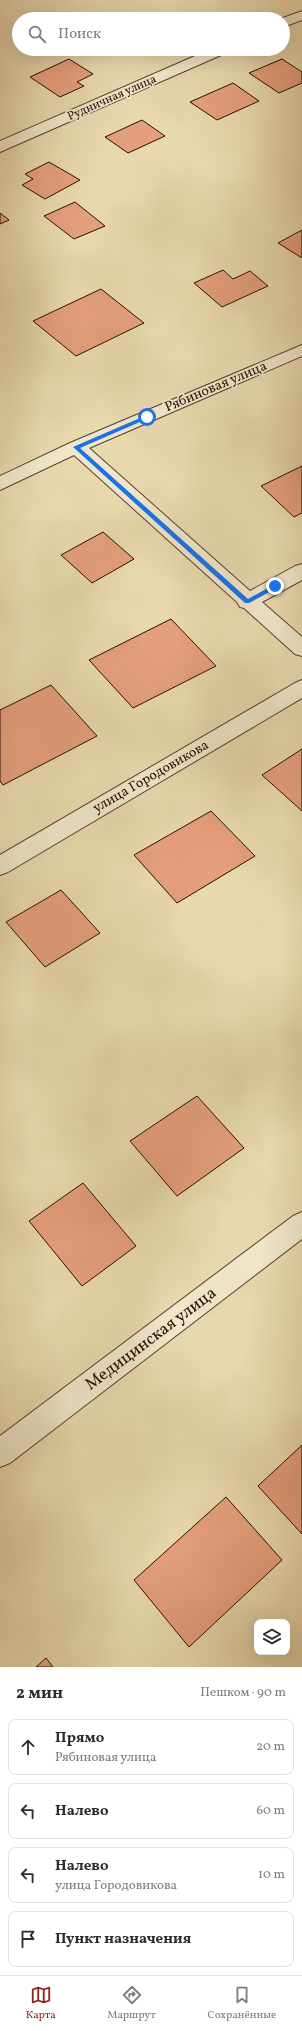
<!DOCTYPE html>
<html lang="ru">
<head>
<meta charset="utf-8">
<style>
	body { margin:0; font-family:Vollkorn,serif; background:#f7f7f7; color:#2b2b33 }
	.controls { position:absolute; right:12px; bottom:12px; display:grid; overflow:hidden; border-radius:8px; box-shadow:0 4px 16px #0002 }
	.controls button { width:36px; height:36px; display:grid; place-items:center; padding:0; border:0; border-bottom:1px solid #e1e1e2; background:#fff; color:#2b2b33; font:20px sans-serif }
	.stop { position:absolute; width:12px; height:12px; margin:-9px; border:3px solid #1a73e8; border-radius:50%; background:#fff }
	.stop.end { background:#1a73e8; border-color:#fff; box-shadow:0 1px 4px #0008 }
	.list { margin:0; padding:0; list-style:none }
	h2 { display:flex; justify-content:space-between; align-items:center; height:52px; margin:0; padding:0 16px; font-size:17px }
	h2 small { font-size:13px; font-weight:400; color:#7c7c81 }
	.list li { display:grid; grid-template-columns:26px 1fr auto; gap:12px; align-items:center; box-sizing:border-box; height:56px; margin:0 8px 8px; padding:0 8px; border:1px solid #e1e1e2; border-radius:8px }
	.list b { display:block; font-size:15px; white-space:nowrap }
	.list p { margin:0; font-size:13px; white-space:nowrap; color:#7c7c81 }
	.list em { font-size:13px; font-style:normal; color:#7c7c81 }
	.icon { flex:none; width:22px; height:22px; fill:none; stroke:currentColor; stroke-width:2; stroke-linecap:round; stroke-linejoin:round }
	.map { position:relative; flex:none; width:302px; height:1667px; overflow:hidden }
	.search { position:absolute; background:#fff; box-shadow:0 4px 16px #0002; left:12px; right:12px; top:12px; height:44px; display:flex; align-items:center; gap:10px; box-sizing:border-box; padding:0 14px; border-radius:22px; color:#7c7c81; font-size:15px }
	.sheet { height:308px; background:#fff }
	nav { display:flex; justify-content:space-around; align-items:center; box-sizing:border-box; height:56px; border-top:1px solid #e1e1e2; background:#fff; font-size:11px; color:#7c7c81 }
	nav a { display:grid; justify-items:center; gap:2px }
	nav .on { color:#8f2418 }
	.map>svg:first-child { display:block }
</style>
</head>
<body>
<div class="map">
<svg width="302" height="1667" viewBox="0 0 302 1667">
	<rect width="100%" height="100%" fill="#e8d8ad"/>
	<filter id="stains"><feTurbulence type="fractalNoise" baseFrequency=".005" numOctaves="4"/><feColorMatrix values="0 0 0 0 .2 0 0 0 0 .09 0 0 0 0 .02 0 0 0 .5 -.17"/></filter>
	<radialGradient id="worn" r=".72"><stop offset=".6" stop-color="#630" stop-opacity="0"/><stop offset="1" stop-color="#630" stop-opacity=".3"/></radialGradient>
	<path fill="#e49f7c" stroke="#2b0c02" d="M69,59L93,74L77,82L84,86L60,97L30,77Z
		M282,59L302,72V83L279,93L249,73Z
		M233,83L259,101L217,120L190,102Z
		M142,120L165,136L128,153L105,137Z
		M49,162L80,180L45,199L22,185L33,179L25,174Z
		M75,202L105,226L74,239L44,216Z
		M0,213L9,220L0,224Z
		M302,230V258L278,243Z
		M223,270L233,279L250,271L268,286L222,307L194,283Z
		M101,289L144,323L76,356L33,321Z
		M302,466V513L294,517L261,486Z
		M103,532L134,559L92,583L61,555Z
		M171,619L216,666L133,708L89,660Z
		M51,685L97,736L3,785L0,781V710Z
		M302,749V811L262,775Z
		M211,811L255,856L177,903L134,855Z
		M61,890L100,933L45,967L6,922Z
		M197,1096L244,1148L177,1196L130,1141Z
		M83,1183L136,1246L82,1286L29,1221Z
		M302,1445V1534L258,1486Z
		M226,1497L282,1560L189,1647L134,1580Z
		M46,1658L53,1667H36Z"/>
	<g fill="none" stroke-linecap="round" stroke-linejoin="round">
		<defs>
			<path id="minor" d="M302,11V20L283,27V19H280Z
				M211,49H230L228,52L0,152V141Z
				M302,345V356L89,448L250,591L295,566L302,564V580L262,602L302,637V656L295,654L244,608L240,607L237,602L74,455L0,490V476L70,443Z
				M302,680V698L8,872L0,875V855L295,683Z
				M302,1212V1239L10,1463L0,1467V1436L293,1216Z"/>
		</defs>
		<use href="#minor" stroke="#5a3f2d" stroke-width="2"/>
		<use href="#minor" fill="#f0e6ca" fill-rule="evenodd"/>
	</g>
	<path fill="#1a73e8" d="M147,415L149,418L80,448L248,599L273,585H277V588L249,603H245L73,447Z"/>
	<g text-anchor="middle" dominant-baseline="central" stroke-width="3.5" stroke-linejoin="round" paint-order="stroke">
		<g font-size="12" fill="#2b0c02" stroke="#f0e6ca">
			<text transform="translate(112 98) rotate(-24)">Рудничная улица</text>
		</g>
		<g font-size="14" fill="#2b0c02" stroke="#f0e6ca">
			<text transform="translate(216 387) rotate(-23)">Рябиновая улица</text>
			<text transform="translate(151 777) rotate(-30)">улица Городовикова</text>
		</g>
		<g font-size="17" fill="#2b0c02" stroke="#f0e6ca">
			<text transform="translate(151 1339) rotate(-37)">Медицинская улица</text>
		</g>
	</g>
	<rect width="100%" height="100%" filter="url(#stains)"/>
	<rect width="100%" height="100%" fill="url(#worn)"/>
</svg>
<div class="controls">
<button><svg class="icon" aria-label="layers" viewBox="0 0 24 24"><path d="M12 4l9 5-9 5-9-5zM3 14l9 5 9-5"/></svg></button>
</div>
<div class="stop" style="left:147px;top:417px"></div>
<div class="stop end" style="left:275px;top:586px"></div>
<div class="search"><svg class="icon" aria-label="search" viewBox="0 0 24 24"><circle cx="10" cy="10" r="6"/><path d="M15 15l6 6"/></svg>Поиск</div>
</div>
<section class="sheet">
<h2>2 мин<small>Пешком · 90 m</small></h2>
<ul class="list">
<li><svg class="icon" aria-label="ahead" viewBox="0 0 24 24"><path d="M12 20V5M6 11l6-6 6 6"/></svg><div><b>Прямо</b><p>Рябиновая улица</p></div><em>20 m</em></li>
<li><svg class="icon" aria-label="left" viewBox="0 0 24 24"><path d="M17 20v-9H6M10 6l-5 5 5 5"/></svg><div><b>Налево</b></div><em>60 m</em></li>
<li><svg class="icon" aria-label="left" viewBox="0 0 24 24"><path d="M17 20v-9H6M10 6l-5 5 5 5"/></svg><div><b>Налево</b><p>улица Городовикова</p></div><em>10 m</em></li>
<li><svg class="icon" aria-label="arrive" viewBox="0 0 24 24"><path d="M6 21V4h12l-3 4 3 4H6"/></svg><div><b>Пункт назначения</b></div></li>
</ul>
</section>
<nav>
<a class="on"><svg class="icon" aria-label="map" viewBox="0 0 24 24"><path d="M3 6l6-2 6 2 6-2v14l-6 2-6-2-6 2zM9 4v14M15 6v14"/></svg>Карта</a>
<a><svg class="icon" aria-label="directions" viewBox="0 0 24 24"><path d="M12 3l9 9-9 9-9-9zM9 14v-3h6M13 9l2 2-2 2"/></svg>Маршрут</a>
<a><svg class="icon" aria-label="saved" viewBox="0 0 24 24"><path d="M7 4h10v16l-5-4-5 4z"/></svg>Сохранённые</a>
</nav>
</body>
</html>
